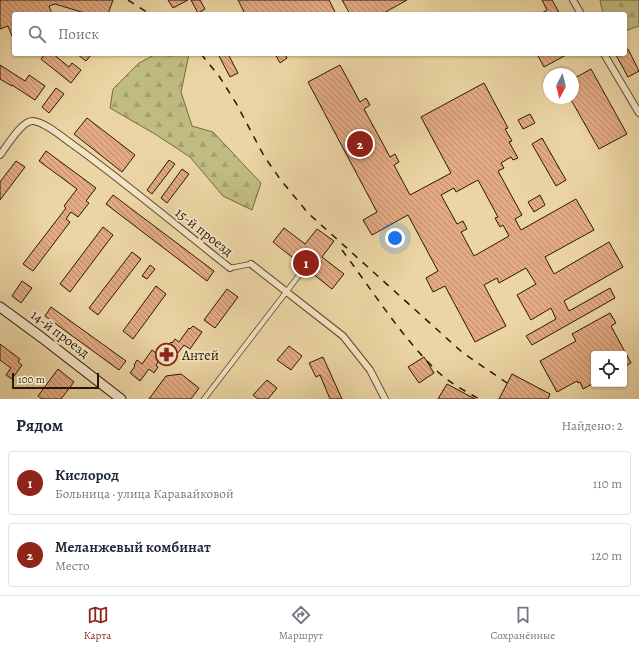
<!DOCTYPE html>
<html lang="ru">
<head>
<meta charset="utf-8">
<style>
	body { margin:0; font-family:Alegreya,serif; background:#f2f2f3; color:#1f2937 }
	.controls { position:absolute; right:12px; bottom:12px; display:grid; overflow:hidden; border-radius:4px; box-shadow:0 1px 3px #0004 }
	.controls button { width:36px; height:36px; display:grid; place-items:center; padding:0; border:0; border-bottom:1px solid #e0e1e3; background:#fff; color:#1f2937; font:20px sans-serif }
	.compass { position:absolute; left:543px; top:68px; width:36px; height:36px; border-radius:50%; background:#fff; box-shadow:0 1px 3px #0004; rotate:187deg }
	.scale { position:absolute; left:12px; bottom:10px; width:87px; box-sizing:border-box; padding-left:4px; border:2px solid #291903; border-top:0; font-size:11px; line-height:14px; white-space:nowrap; color:#291903; -webkit-text-stroke:3px #f3e4c4; paint-order:stroke }
	.you { position:absolute; left:395px; top:238px; width:14px; height:14px; margin:-10px; border:3px solid #fff; border-radius:50%; background:#1a73e8; box-shadow:0 0 0 6px #1a73e833 }
	.badge { display:grid; place-items:center; width:26px; height:26px; border-radius:50%; background:#8f2418; color:#fff; font-size:13px; font-weight:700 }
	.pin { position:absolute; translate:-50% -50%; border:2px solid #fff; box-shadow:0 1px 4px #0006 }
	.list { margin:0; padding:0; list-style:none }
	h2 { display:flex; justify-content:space-between; align-items:center; height:52px; margin:0; padding:0 16px; font-size:17px }
	h2 small { font-size:13px; font-weight:400; color:#747a83 }
	.list li { display:grid; grid-template-columns:26px 1fr auto; gap:12px; align-items:center; box-sizing:border-box; height:64px; margin:0 8px 8px; padding:0 8px; border:1px solid #e0e1e3; border-radius:4px }
	.list b { display:block; font-size:15px; white-space:nowrap }
	.list p { margin:0; font-size:13px; white-space:nowrap; color:#747a83 }
	.list em { font-size:13px; font-style:normal; color:#747a83 }
	.icon { flex:none; width:22px; height:22px; fill:none; stroke:currentColor; stroke-width:2; stroke-linecap:round; stroke-linejoin:round }
	.map { position:relative; flex:none; width:639px; height:399px; overflow:hidden }
	.search { position:absolute; background:#fff; box-shadow:0 1px 3px #0004; left:12px; right:12px; top:12px; height:44px; display:flex; align-items:center; gap:10px; box-sizing:border-box; padding:0 14px; border-radius:4px; color:#747a83; font-size:15px }
	.sheet { height:196px; background:#fff }
	nav { display:flex; justify-content:space-around; align-items:center; box-sizing:border-box; height:56px; border-top:1px solid #e0e1e3; background:#fff; font-size:11px; color:#747a83 }
	nav a { display:grid; justify-items:center; gap:2px }
	nav .on { color:#8f2418 }
	.map>svg:first-child { display:block }
</style>
</head>
<body>
<div class="map">
<svg width="639" height="399" viewBox="0 0 639 399">
	<defs>
		<pattern id="forest-firs" width="22" height="20" patternUnits="userSpaceOnUse"><rect width="22" height="20" fill="#c0bb80"/><path d="M5 1l3.5 6h-7zM16 11l3.5 6h-7z" fill="#a5a06d"/></pattern>
		<pattern id="building-back-hatch" width="6" height="6" patternUnits="userSpaceOnUse"><rect width="6" height="6" fill="#e3aa83"/><path d="M-1 5l2 2M0 0l6 6M5-1l2 2" fill="none" stroke="#b88a69"/></pattern>
	</defs>
	<rect width="100%" height="100%" fill="#ecd5a4"/>
	<filter id="stains"><feTurbulence type="fractalNoise" baseFrequency=".005" numOctaves="4"/><feColorMatrix values="0 0 0 0 .2 0 0 0 0 .09 0 0 0 0 .02 0 0 0 .5 -.17"/></filter>
	<radialGradient id="worn" r=".72"><stop offset=".6" stop-color="#630" stop-opacity="0"/><stop offset="1" stop-color="#630" stop-opacity=".3"/></radialGradient>
	<path fill="url(#forest-firs)" stroke="#746a42" d="M600,0H639V26L625,31V14H603Z
		M156,54H189L181,92L192,126L213,132L261,183L252,210L223,196L190,157L155,134L110,108L113,89L139,63Z"/>
	<path fill="url(#building-back-hatch)" stroke="#291903" fill-rule="evenodd" d="M0,0H113L108,14H88L55,4L49,6L52,14H14V41L8,26L0,29Z
		M168,0H188L173,8Z
		M191,0H200L205,9L198,13Z
		M238,0H329L336,14H245Z
		M342,0H407L382,14H350Z
		M542,0H552L560,14H540L547,10Z
		M628,49L639,71L628,77L616,55L625,54V51Z
		M45,54H53L69,67L72,63L81,70L71,83L41,59Z
		M77,54H92L86,61Z
		M218,54H228L238,73L230,77Z
		M275,54H285L287,58L280,63Z
		M537,54H568L544,67Z
		M0,65L25,81L29,75L45,86L35,100L12,85V86L0,79Z
		M340,65L360,102L366,98L370,105L364,109L390,157L395,154L399,162L394,165L410,195L451,173L421,117L484,83L508,128L505,129L512,141L509,142L518,158L513,160L511,157L501,163L504,168L498,171L522,215L515,219L521,230L576,199L594,230L545,257L554,274L609,242L623,267L564,301L569,311L610,288L615,298L532,345L526,336L556,319L551,308L531,320L517,295L536,284L526,268L499,283L497,278L484,285L506,326L475,342L445,286L433,292L426,278L438,271L408,215L372,235L363,220L377,212L308,82ZM478,180L498,217L495,218L500,227L503,225L509,236L474,256L461,232L467,229L463,221L457,224L441,195L454,188L456,192Z
		M591,69L627,134L599,149L570,98H573V79Z
		M56,88L64,94L49,113L42,107Z
		M530,114L535,123L523,129L518,120Z
		M87,118L135,155L122,172L74,134Z
		M542,138L566,180L556,186L532,144Z
		M46,151L96,188L86,201L89,203L78,217L71,212L66,219L70,222L33,271L23,264L66,208L64,206L77,189L39,161Z
		M169,160L175,164L152,194L147,190Z
		M16,161L25,167L0,200V182Z
		M182,169L189,174L167,203L161,198Z
		M113,195L214,271L207,281L106,204Z
		M540,195L545,205L534,212L528,202Z
		M103,227L113,235L70,292L60,284Z
		M284,228L305,244L317,229L334,241L322,257L344,274L332,289L273,242Z
		M132,252L141,259L98,315L89,308Z
		M150,265L155,269L147,279L142,276Z
		M22,281L32,288L21,303L12,296Z
		M156,286L166,294L133,339L123,331Z
		M227,289L238,297L215,328L204,320Z
		M51,307L126,361L119,370L45,316Z
		M610,313L616,323L611,326L631,363L624,367V354H594V383L583,389L580,382L578,383L577,381L557,392L540,361L576,341L572,334Z
		M193,326L202,332L190,349L184,345L170,363L162,357L156,365L158,367L154,373L149,369L140,381L130,373L135,366L134,365L137,360L142,364L152,350L160,356L171,342L172,343L175,339L179,342L189,328L190,329Z
		M0,344L20,359L18,362L22,365L12,379L6,375L11,368L0,360Z
		M289,346L302,356L291,370L277,360Z
		M323,357L342,399H330L320,375L316,377L309,363Z
		M424,357L434,373L419,383L408,367Z
		M58,369L74,382L61,399H42L38,396Z
		M181,374L199,388L191,399H149L166,376Z
		M512,374L550,394L548,399H499Z
		M267,380L277,388L268,399H258L253,395Z
		M447,384L475,399H438Z"/>
	<g fill="none" stroke-linecap="round" stroke-linejoin="round">
		<defs>
			<path id="pedestrian" d="M230,268L251,264
				M204,399L300,274"/>
			<path id="minor" d="M573,0L581,14
				M604,54L639,113
				M0,155C7,146 22,120 33,121C45,122 62,137 72,144C126,183 178,227 230,268
				M251,264L343,336L370,370L385,399"/>
			<path id="secondary" d="M0,307L41,337L121,399"/>
		</defs>
		<use href="#pedestrian" stroke="#5a482b" stroke-width="6"/>
		<use href="#minor" stroke="#5a482b" stroke-width="8"/>
		<use href="#secondary" stroke="#291903" stroke-width="11"/>
		<use href="#pedestrian" stroke="#f3e4c4" stroke-width="4.5"/>
		<use href="#minor" stroke="#f3e4c4" stroke-width="6"/>
		<use href="#secondary" stroke="#f3e4c4" stroke-width="9"/>
		<path stroke="#291903" stroke-width="1.5" stroke-dasharray="7 7" stroke-linecap="butt" d="M128,0L150,14
			M201,54L219,76L236,103L264,156L280,179L308,213L463,353L507,383
			M342,250C372,290 402,338 438,372C450,383 465,391 479,399"/>
	</g>
	<defs>
		<symbol id="pharmacy-ring" viewBox="-11 -11 22 22"><circle r="9.5" fill="#f3e4c4" stroke="#8f2418" stroke-width="1.5"/><path d="M-2-6h4v4h4v4h-4v4h-4v-4h-4v-4h4Z" fill="#8f2418"/></symbol>
	</defs>
	<g fill-rule="evenodd">
		<use href="#pharmacy-ring" x="154" y="342" width="25" height="25"/>
	</g>
	<g text-anchor="middle" dominant-baseline="central" stroke-width="4" stroke-linejoin="round" paint-order="stroke">
		<g font-size="14" fill="#291903" stroke="#f3e4c4">
			<text transform="translate(204 232) rotate(38)">15-й проезд</text>
			<text transform="translate(60 334) rotate(37)">14-й проезд</text>
		</g>
		<g font-size="14" fill="#291903" stroke="#f3e4c4" text-anchor="start">
			<text x="182" y="355">Антей</text>
		</g>
	</g>
	<rect width="100%" height="100%" filter="url(#stains)"/>
	<rect width="100%" height="100%" fill="url(#worn)"/>
</svg>
<div class="controls">
<button><svg class="icon" aria-label="locate" viewBox="0 0 24 24"><circle cx="12" cy="12" r="6"/><path d="M12 2v4M12 18v4M2 12h4M18 12h4"/></svg></button>
</div>
<svg class="compass" viewBox="-18 -18 36 36"><path d="M0-13l5 13h-10z" fill="#e53935"/><path d="M0 13l5-13h-10z" fill="#747a83"/></svg>
<div class="scale">100 m</div>
<div class="you"></div>
<div class="pin badge" style="left:306px;top:263px">1</div>
<div class="pin badge" style="left:360px;top:144px">2</div>
<div class="search"><svg class="icon" aria-label="search" viewBox="0 0 24 24"><circle cx="10" cy="10" r="6"/><path d="M15 15l6 6"/></svg>Поиск</div>
</div>
<section class="sheet">
<h2>Рядом<small>Найдено: 2</small></h2>
<ul class="list">
<li><span class="badge">1</span><div><b>Кислород</b><p>Больница · улица Каравайковой</p></div><em>110 m</em></li>
<li><span class="badge">2</span><div><b>Меланжевый комбинат</b><p>Место</p></div><em>120 m</em></li>
</ul>
</section>
<nav>
<a class="on"><svg class="icon" aria-label="map" viewBox="0 0 24 24"><path d="M3 6l6-2 6 2 6-2v14l-6 2-6-2-6 2zM9 4v14M15 6v14"/></svg>Карта</a>
<a><svg class="icon" aria-label="directions" viewBox="0 0 24 24"><path d="M12 3l9 9-9 9-9-9zM9 14v-3h6M13 9l2 2-2 2"/></svg>Маршрут</a>
<a><svg class="icon" aria-label="saved" viewBox="0 0 24 24"><path d="M7 4h10v16l-5-4-5 4z"/></svg>Сохранённые</a>
</nav>
</body>
</html>
